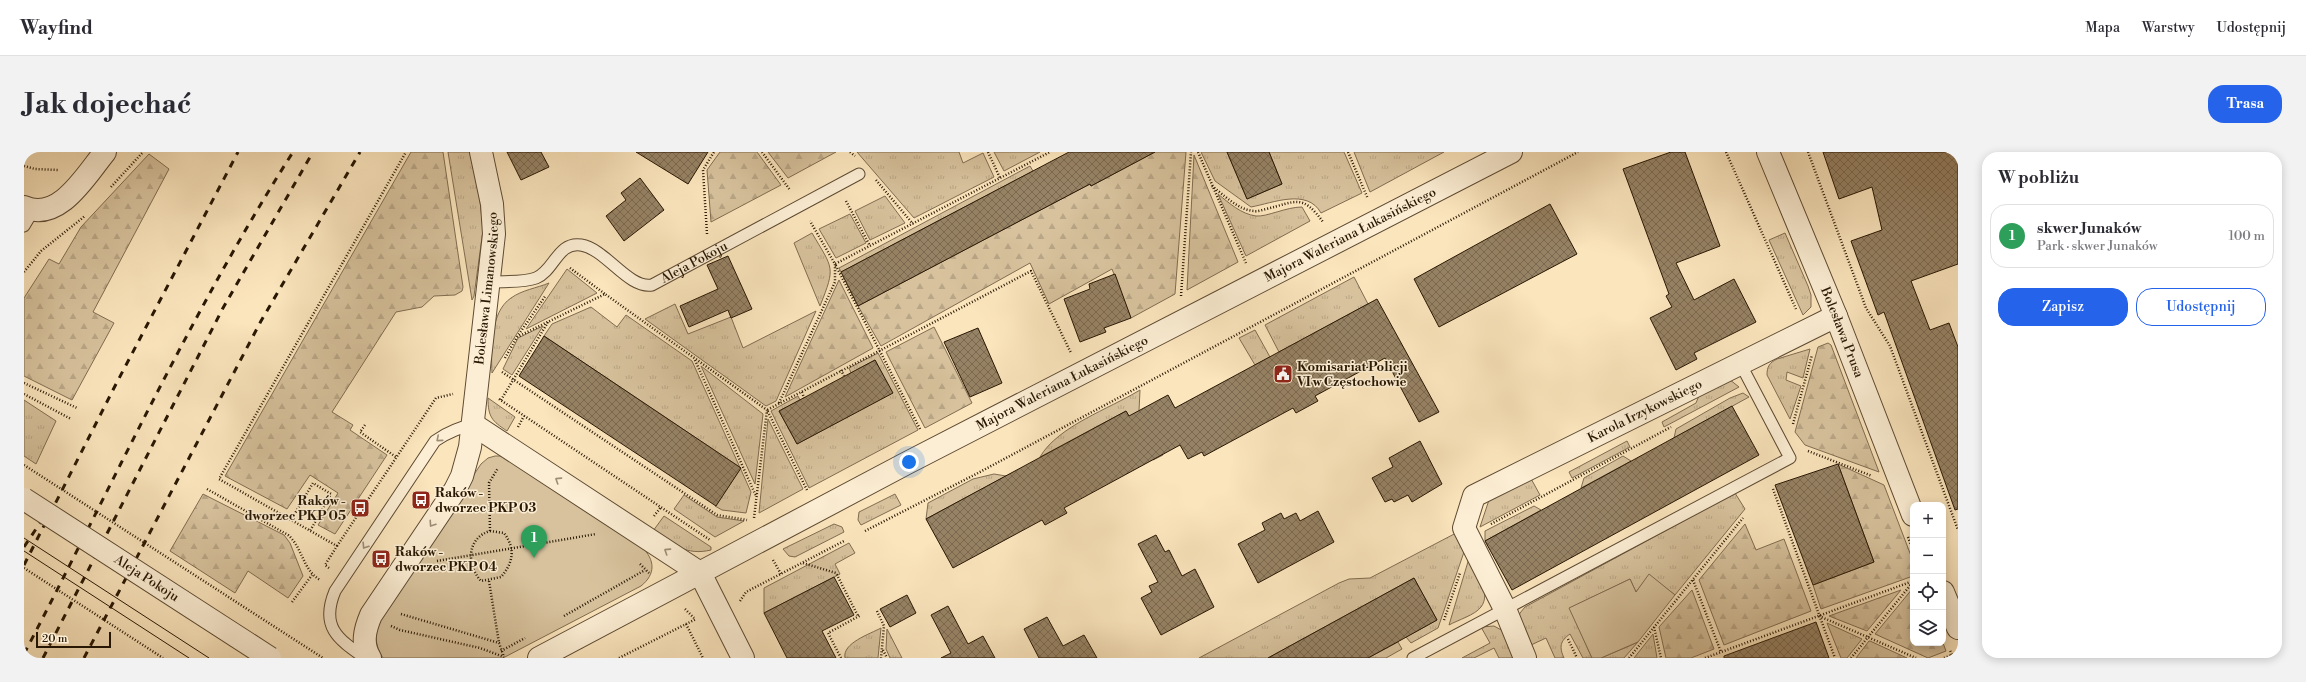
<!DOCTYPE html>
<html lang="pl">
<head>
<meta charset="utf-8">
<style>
	body { margin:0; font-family:"Libre Bodoni",serif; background:#f2f2f3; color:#2b2b33 }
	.controls { position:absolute; right:12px; bottom:12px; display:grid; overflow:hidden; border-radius:8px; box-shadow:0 2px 10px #0003 }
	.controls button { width:36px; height:36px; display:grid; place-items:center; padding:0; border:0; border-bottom:1px solid #e1e1e2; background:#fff; color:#2b2b33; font:20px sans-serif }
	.scale { position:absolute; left:12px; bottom:10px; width:75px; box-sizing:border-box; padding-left:4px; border:2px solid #281703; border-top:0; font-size:11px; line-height:14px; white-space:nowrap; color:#281703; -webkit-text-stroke:3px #fceed4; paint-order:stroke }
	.you { position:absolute; left:885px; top:310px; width:14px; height:14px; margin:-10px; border:3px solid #fff; border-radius:50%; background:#1a73e8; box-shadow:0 0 0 6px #1a73e833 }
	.badge { display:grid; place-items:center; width:26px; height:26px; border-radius:50%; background:#2563eb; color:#fff; font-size:13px; font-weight:700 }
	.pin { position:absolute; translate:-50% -33px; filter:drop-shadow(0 1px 2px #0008) }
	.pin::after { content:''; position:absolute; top:21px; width:14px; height:12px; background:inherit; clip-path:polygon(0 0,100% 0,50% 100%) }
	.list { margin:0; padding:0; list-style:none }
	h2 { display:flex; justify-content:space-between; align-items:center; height:52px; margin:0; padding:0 16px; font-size:17px }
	h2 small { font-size:13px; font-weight:400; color:#7c7c81 }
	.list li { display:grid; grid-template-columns:26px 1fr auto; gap:12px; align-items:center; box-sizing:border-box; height:64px; margin:0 8px 8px; padding:0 8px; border:1px solid #e1e1e2; border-radius:16px }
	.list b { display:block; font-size:15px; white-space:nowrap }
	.list p { margin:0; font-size:13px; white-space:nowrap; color:#7c7c81 }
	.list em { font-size:13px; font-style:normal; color:#7c7c81 }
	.actions { display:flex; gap:8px; padding:12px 16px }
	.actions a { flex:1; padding:9px 0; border:1px solid #2563eb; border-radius:16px; text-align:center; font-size:14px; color:#2563eb }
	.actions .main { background:#2563eb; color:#fff }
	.icon { flex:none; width:22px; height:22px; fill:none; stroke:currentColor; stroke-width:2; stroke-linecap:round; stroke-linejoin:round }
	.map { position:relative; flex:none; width:1934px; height:506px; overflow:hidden; border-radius:16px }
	header { display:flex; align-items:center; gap:24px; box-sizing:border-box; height:56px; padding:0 20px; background:#fff; border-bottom:1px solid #e1e1e2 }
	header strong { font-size:19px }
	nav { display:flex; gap:22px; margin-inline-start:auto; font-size:14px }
	.intro { display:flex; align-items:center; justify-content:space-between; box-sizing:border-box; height:96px; padding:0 24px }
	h1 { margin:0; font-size:28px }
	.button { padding:10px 18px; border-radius:16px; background:#2563eb; color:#fff; font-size:14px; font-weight:700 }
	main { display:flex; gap:24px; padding:0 24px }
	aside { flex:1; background:#fff; border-radius:16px; box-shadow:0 2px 10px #0003 }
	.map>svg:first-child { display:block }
</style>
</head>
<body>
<header>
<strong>Wayfind</strong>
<nav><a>Mapa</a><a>Warstwy</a><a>Udostępnij</a></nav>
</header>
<div class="intro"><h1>Jak dojechać</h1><a class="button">Trasa</a></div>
<main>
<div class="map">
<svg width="1934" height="506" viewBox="0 0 1934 506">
	<defs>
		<pattern id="grass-tufts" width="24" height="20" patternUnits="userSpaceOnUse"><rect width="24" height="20" fill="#d7c29d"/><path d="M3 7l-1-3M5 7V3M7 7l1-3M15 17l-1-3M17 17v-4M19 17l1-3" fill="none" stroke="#b9a686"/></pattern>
		<pattern id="forest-firs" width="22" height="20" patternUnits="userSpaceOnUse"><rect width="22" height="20" fill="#d7c29d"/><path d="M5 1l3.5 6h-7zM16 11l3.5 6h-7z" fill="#b9a686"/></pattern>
		<pattern id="building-cross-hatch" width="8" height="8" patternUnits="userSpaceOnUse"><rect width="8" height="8" fill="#968264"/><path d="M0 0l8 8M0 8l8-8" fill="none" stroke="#7a6950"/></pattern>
	</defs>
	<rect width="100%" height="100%" fill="#fbe5bd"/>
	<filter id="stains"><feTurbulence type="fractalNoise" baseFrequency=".005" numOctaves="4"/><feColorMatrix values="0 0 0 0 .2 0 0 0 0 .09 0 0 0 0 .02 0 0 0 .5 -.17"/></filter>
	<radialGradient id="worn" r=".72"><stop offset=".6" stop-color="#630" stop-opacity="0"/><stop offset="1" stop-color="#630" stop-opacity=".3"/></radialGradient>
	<path fill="url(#grass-tufts)" stroke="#806c50" d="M424,0H451L452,8L459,78L450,144L448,148Z
		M833,0H935L939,11L959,1L970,25L890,66Z
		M970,0H1016L980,19Z
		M1177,0H1203L1223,47L1258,32L1245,0H1320L1338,41L1297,61C1283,36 1249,51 1227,55L1191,29Z
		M1330,0H1420L1346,40Z
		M1006,14L1009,19L817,120L815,116Z
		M1194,42C1205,51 1217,62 1232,64C1243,65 1262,55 1278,55L1286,69L1222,104Z
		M861,44L881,71L846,88L831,59Z
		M826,62L842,91L812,106L795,77Z
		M788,81C809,117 812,114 796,154L770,91Z
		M1761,81L1784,134L1787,143V155L1779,163L1745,88Z
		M543,117L573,141L502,177Z
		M1330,125L1344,152L1255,200L1241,173Z
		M525,131L468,221C467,198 466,160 487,146C498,138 513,136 525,131Z
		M651,152L664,182L707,165L719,196L792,159L752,249L742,254L621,167Z
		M567,155L593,175L602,163L668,209L727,340L722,361L698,358L691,354L717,316L520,184L528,172Z
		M519,174L488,223L479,217L494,186Z
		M1231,178L1246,205L1231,213L1215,186Z
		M1786,197L1779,226L1763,220L1762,228L1777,234L1766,267L1743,223C1743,215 1745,211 1753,207Z
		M854,201L894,278L785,336L747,259L774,244L776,248L755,259L773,292L868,241L851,208L827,221L825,216Z
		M677,214L739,262L731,332Z
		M1705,227L1715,235L1640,275L1638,270L1672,251L1676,241Z
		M1116,238L1115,259L1139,303L1129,308L1102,259L1016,305C1034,274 1085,257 1116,238Z
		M1719,241L1725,245L1650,286L1652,277L1706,246Z
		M464,246L491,265L483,279C468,269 464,265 464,246Z
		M0,248L32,269L12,312L0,304Z
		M744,267L779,337L735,361Z
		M1603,289L1606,295L1548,326L1545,320Z
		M1599,304L1607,309L1557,336L1560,326Z
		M970,322L982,324L902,367L904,351L949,327Z
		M1505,323L1516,343L1456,375L1465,348Z
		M1711,341L1721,357L1651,443L1625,423L1612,440L1606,427L1546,456L1568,506H1559L1546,482C1536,489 1535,495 1540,506H1531L1522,486L1507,493L1494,468L1496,461L1501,455Z
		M871,342L877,353L837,373L834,368L835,360Z
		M660,343L693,365L720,369L691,385L650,357Z
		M1510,354L1517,358L1461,389V379Z
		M640,364L687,395V398C662,404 649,392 629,379Z
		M810,372L818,375L820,380L771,405L765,404L759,397Z
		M1434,380L1441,397L1414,476L1387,491L1382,485L1413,468L1390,426L1244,506H1175L1315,431L1325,427L1346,426Z
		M825,391L831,401L811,412L816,422L740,461V436Z
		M1446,403C1452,416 1468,441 1457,455C1451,463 1434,468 1425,473Z
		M1803,471L1838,487L1823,506H1817Z
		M1470,474L1481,480L1491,506H1475L1470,496L1450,506H1438L1466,491L1457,475Z
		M857,476L854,506H821C818,491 846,482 857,476Z
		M863,477L878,506H866L862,497Z
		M1629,482L1633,506H1610Z
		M1374,490L1378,497L1362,506H1344Z
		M1614,490L1600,506H1577Z"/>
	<path fill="url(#forest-firs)" stroke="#806c50" d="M387,0H419L439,135L438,139L431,143L410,144L398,155L372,160L308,260L329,273L326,278L363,303L311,382L294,373L314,341L286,323L263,357L201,324Z
		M696,0H733L757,33L687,70L683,18Z
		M744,0H812L764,26Z
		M1131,0H1162L1151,142L1107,166L1088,117L1025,152L1006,111L857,194L834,154L1066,32L1067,34Z
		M125,2L145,17L69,160L90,171L48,248L0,224V146L25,107L35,112L57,75Z
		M1170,3L1214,110L1163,138Z
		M815,128L849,196L761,245Z
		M910,175L948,251L901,276L862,200Z
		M1804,191L1807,193L1855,320L1781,293L1771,280L1794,195Z
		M1814,312L1860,333L1889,409V424L1797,457L1789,433L1850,410Z
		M179,342L260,383L266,391L279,424L264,446L224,419L211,441L146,399Z
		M1721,372L1732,398L1760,387L1787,459L1700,493L1675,428Z
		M1889,436V491H1919L1922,499L1904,506L1851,482Z
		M1668,438L1690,497L1667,506H1642L1635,475Z
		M1877,438L1843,479L1805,464Z
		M1845,489H1846L1883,506H1832Z"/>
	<path fill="#d7c29d" stroke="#806c50" d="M471,304H479L618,395C631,408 632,422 617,434L479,506H359C350,493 351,479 355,464L457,312L464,306Z
		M1625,422L1651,443L1614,490L1577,506H1568L1545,456L1606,427L1612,440Z"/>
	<path fill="url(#building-cross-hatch)" stroke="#281703" d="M483,0H517L525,15L497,28Z
		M612,0H684L664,32Z
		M1045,0H1131L1067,34L1066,32L834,154L817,120Z
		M1203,0H1245L1258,32L1223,47Z
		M1647,0H1661L1696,94L1652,111L1670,148L1710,127L1732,170L1670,201L1673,207L1652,218L1626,166L1648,155L1642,144L1645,142L1599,17Z
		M1799,0H1934V112L1887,129L1906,178L1925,171L1934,195V357L1931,358L1860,160L1854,163L1827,89L1858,78L1848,35L1815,47Z
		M616,26L640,58L600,89L582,64L602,48L597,41Z
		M1526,52L1553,102L1415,175L1390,127Z
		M704,104L728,157L707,166L704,158L665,175L656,154L694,137L683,113Z
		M1091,122L1107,166L1080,176L1082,180L1056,190L1040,147L1066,137L1065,132Z
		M1353,147L1415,260L1395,270L1361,206L1291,244L1294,249L1272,261L1269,256L1180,304L1178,300L1164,307L1156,293L1040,356L1043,361L1021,373L1018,368L929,416L902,367L1102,259L1105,264L1144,243L1151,256Z
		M954,176L978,231L946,245L920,190Z
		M520,184L717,316L692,354L495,224Z
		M851,208L869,241L773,292L755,259Z
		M1708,254L1735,303L1488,438L1461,389Z
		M1396,289L1418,332L1388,350L1384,343L1370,350L1368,347L1361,350L1348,326L1369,315L1365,306Z
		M1814,312L1850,410L1789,433L1751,333Z
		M1294,359L1310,390L1234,431L1214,392L1241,378L1238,371L1257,361L1260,367L1272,361L1276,369Z
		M1132,383L1141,400L1145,398L1158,424L1171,417L1190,455L1137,483L1117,446L1128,440L1125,434L1134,430L1114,392Z
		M810,425L830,463L798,479L812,506H763L740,461Z
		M1390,426L1413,468L1377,488L1344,506H1244Z
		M883,443L892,461L866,475L856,457Z
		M924,454L944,492L959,484L971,506H917L927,501L907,463Z
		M1023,465L1039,494L1060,483L1073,506H1015L1000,477Z
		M1792,470L1805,506H1700V504Z"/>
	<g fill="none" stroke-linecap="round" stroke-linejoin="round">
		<defs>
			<g id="service">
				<path d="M0,74L9,59"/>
				<path id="s1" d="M466,130C481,129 498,131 512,126C530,119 534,89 557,93C582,97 604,137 628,133L835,22"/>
				<path d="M341,506C314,487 296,475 311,439L411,289C424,280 435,275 450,273"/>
				<path d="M1389,506L1766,306L1716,211"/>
			</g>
			<g id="minor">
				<path id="s2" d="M1744,0L1812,164L1889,363"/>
				<path d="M0,55C35,71 62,23 81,0"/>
				<path d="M450,273L676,421"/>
				<path d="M676,421L719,506"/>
				<path d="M1919,440L1934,476"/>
				<path id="s3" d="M346,506C337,492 341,477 347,463L431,338L438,324L446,295L470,82L468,52L457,0"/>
				<path id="s4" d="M515,506L883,311L1487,0"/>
				<path id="s5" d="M1501,506L1481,457L1440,376L1450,344L1812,164"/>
			</g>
		</defs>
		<use href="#service" stroke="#5d4a32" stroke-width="13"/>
		<use href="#minor" stroke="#5d4a32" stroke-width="24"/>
		<path stroke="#281703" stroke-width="2.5" stroke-dasharray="1 2" stroke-linecap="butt" d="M738,0L766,38
			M826,0L831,4
			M964,0L976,26
			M1174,0L1222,111
			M1324,0L1344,47
			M1702,0L1772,157
			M1784,0L1842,156L1866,194L1934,378
			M0,14L11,17L35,18
			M852,28L889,72
			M1188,34C1200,43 1214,58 1230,59C1233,60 1238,58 1242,57C1272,50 1278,41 1299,70
			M87,35L119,0
			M822,49L846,94
			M683,82L679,18L690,0
			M546,116L581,142
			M0,120L17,99L61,64
			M1157,144L1167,0
			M493,185L522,143
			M481,206L493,185L581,142L743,258L730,366
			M671,208L732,344
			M817,218L820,224
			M478,220L693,363L723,368
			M0,231L53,256
			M778,240L780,246
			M0,242L47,267
			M475,247L686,388
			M477,248L524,170
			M755,251L811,130V112L786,69
			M1769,272L1788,203
			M341,273L336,280L372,305
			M494,275L500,264
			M896,277L811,112L1026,0
			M1784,299L1848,324
			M183,337L264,383C279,396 278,417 296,428
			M1749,337L1811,506
			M783,338L743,258L1007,119L1047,201
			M630,364L637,355
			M267,368L289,331L307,342L286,379
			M1467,372L1647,275
			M466,379L480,381C492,397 489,411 477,425L457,429C442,412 443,386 466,379Z
			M466,379L465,331L474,316
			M841,379L954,321L1554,0
			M1884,385L1889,398
			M313,394L412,246L429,242
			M749,408L757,422
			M413,409L572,382
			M779,411L812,421L834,464
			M616,412L625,421
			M305,416L301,413L313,394L195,327L382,0
			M1669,428L1697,500
			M465,429L475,491
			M716,449L722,440L820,389
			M268,450L288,423
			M661,457L670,466
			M853,459L860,474L857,506
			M377,462L475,491L480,505
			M540,464L621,418
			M1795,464L1892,506
			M1420,468L1436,421
			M662,472L679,506
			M367,474L376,478L456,496L480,505
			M1630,475L1637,506
			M1544,487L1553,506
			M859,498L863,506
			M477,499L501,486
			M595,506L672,467
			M817,506L804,481L837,463
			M1605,506L1719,366
			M1681,506L1889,429
			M1827,506L1889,430
			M1920,506L1928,503L1926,498"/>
		<use href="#service" stroke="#fceed4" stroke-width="11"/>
		<use href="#minor" stroke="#fceed4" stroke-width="22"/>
		<path stroke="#281703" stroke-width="1" d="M0,386L185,506
			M0,399L165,506"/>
		<path stroke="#281703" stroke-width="3" stroke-dasharray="7 7" stroke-linecap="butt" d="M0,395L16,371
			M0,413L91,234L214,0
			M0,502C88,334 167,160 269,0
			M19,506L199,156L289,0
			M60,506L237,169L336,0"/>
		<defs>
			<g id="tertiary-bridge">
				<path id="s6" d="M0,347L246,506"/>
			</g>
		</defs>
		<use href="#tertiary-bridge" stroke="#5d4a32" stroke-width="24" stroke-linecap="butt"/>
		<path stroke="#281703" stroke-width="2.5" stroke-dasharray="1 2" stroke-linecap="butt" d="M0,313L299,506
			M0,416L139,506"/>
		<use href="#tertiary-bridge" stroke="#fceed4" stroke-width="22"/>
	</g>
	<defs><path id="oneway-chevron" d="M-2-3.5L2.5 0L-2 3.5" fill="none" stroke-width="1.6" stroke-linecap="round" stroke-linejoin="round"/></defs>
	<g stroke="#9d8d76">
		<use href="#oneway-chevron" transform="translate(415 287) rotate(139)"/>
		<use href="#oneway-chevron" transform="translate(534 328) rotate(-147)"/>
		<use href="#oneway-chevron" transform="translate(408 372) rotate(124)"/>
		<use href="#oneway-chevron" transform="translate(341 394) rotate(123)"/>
		<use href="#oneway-chevron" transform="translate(643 399) rotate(-147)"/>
	</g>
	<defs>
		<symbol id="civic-square" viewBox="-11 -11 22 22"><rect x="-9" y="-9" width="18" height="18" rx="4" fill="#8f2418" stroke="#fceed4"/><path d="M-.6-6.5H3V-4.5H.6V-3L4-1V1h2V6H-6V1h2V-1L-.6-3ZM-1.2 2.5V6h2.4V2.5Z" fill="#fff"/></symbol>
		<symbol id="bus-square" viewBox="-11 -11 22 22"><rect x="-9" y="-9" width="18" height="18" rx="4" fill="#8f2418" stroke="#fceed4"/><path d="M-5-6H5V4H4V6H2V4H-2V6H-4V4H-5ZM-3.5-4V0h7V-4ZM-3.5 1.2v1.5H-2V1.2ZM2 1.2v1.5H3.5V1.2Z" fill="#fff"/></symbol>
	</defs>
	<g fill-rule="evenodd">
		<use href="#civic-square" x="1248" y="211" width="22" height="22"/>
		<use href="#bus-square" x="386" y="337" width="22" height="22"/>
		<use href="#bus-square" x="325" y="345" width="22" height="22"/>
		<use href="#bus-square" x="346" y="396" width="22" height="22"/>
	</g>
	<g text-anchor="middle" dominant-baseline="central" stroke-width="3" stroke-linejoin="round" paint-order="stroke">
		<g font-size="13" fill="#281703" stroke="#fceed4">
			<text stroke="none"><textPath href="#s4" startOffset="915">Majora Waleriana Łukasińskiego</textPath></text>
			<text stroke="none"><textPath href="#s1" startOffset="236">Aleja Pokoju</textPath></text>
			<text stroke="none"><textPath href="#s3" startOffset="401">Bolesława Limanowskiego</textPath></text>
			<text stroke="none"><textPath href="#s2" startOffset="195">Bolesława Prusa</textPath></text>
			<text stroke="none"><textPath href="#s4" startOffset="591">Majora Waleriana Łukasińskiego</textPath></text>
			<text stroke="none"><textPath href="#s5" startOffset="368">Karola Irzykowskiego</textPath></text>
			<text stroke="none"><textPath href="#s6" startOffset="146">Aleja Pokoju</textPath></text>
		</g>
		<g font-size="13" font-weight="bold" fill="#281703" stroke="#fceed4" text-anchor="start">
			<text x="1273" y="215">Komisariat Policji<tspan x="1273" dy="15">VI w Częstochowie</tspan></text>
			<text x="411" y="341">Raków -<tspan x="411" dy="15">dworzec PKP 03</tspan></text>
			<text x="322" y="349" text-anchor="end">Raków -<tspan x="322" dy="15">dworzec PKP 05</tspan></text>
			<text x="371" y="400">Raków -<tspan x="371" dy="15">dworzec PKP 04</tspan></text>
		</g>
	</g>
	<rect width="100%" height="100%" filter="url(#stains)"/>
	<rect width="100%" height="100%" fill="url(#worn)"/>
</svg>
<div class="controls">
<button>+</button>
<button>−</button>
<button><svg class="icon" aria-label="locate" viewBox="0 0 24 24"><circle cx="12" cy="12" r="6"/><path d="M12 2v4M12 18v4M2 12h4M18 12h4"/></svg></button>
<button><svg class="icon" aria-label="layers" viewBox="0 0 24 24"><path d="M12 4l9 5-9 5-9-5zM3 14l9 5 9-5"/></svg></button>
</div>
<div class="scale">20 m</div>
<div class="you"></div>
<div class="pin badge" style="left:510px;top:406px;background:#2e9e5b">1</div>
</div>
<aside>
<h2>W pobliżu<small></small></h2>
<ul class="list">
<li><span class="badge" style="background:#2e9e5b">1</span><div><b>skwer Junaków</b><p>Park · skwer Junaków</p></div><em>100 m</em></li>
</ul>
<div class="actions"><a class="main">Zapisz</a><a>Udostępnij</a></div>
</aside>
</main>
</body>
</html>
